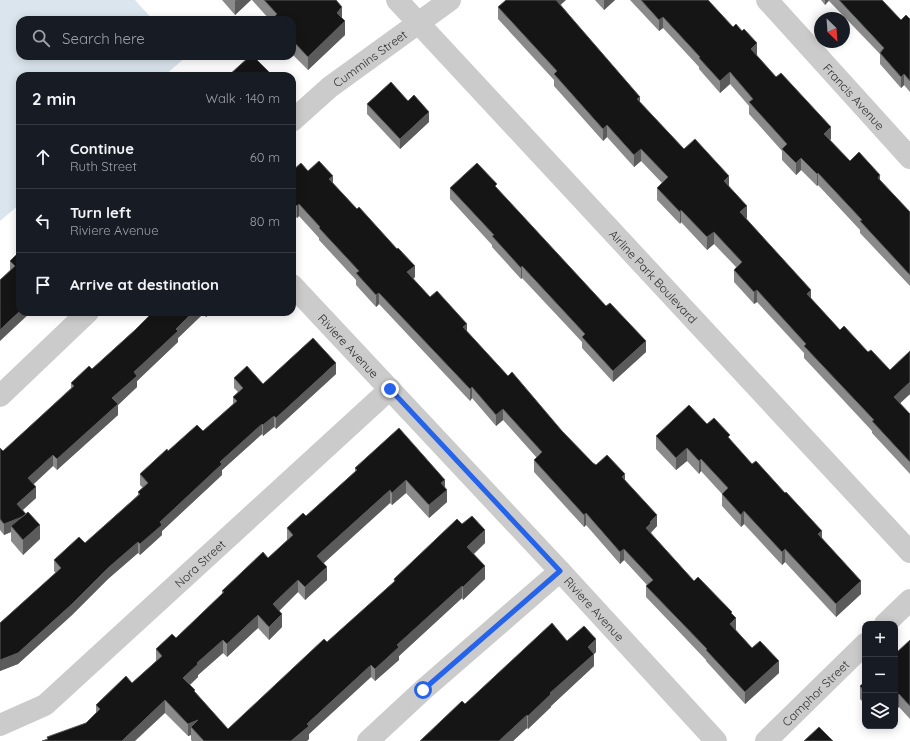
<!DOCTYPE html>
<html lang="en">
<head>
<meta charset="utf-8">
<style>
	body { margin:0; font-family:Quicksand,sans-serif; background:#20242c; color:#f1f3f6 }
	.controls { position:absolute; right:12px; bottom:12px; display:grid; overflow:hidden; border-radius:8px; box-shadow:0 2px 10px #0003 }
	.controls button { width:36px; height:36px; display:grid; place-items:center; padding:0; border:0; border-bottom:1px solid #363941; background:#171b24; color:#f1f3f6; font:20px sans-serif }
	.compass { position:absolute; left:814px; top:12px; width:36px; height:36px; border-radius:50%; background:#171b24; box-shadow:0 2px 10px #0003; rotate:155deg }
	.stop { position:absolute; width:12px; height:12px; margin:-9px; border:3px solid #2563eb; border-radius:50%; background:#fff }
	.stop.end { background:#2563eb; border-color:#fff; box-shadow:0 1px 4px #0008 }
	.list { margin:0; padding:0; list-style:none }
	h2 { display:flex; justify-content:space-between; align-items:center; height:52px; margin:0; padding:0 16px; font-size:17px }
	h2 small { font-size:13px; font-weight:400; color:#9ea1a6 }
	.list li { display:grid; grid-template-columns:26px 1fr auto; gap:12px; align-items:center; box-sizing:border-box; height:64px; padding:0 16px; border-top:1px solid #363941 }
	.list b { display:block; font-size:15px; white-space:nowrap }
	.list p { margin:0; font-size:13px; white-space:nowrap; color:#9ea1a6 }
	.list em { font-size:13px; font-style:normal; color:#9ea1a6 }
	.icon { flex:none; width:22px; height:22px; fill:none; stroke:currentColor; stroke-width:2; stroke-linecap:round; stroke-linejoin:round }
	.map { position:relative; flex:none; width:910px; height:741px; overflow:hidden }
	.search { position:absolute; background:#171b24; box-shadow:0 2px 10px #0003; left:16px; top:16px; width:280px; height:44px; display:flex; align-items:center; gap:10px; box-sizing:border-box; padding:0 14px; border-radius:12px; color:#9ea1a6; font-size:15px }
	.panel { position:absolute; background:#171b24; box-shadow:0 2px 10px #0003; left:16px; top:72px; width:280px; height:244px; border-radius:12px }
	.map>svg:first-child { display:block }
</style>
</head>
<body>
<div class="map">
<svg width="910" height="741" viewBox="0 0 910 741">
	<rect width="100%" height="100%" fill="#fff"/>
	<path fill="#dbe5ed" d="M0,0H135L153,20H20V56H185L186,57L164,76H20V204L0,221Z"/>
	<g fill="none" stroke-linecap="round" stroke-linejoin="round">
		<g stroke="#cbcbcb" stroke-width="22">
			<path id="s1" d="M397,0L910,552"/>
			<path id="s2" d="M767,0L910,158"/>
			<path id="s3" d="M292,121L330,87L450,0"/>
			<path id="s4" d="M292,285L560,571L716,741"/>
			<path d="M0,396L88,312"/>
			<path d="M885,624L910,600"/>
			<path id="s5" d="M0,725L45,705L390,389"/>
			<path d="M368,741L423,690L560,571"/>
			<path id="s6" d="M766,741L865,644"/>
		</g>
	</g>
	<path fill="#8a8a8a" d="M222,0H251L235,15Z
		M252,0H336L342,19L345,35L308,70L292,54V20H270Z
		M595,0H615L604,10Z
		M630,0H708L831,139L830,140L850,161L880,180L910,212V286L860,233V230L818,185L817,186L801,170L796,175L782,160V151L749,114V106L730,84L720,93L699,69V67L663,28L659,31Z
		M821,0H882L901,20L910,19V92L904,85L901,88L880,64V54L829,1L825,5Z
		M561,5L640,102L684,149L729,186L747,218H746L811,299L840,330L890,370L910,351V394L900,403L910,414V474L872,433V431L804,358V353L757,302L754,304L734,282V270L736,267L714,244L707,250L681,222L680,224L657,200V188L662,183L641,161L634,167L607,137L603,141L554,86V80L498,19V7Z
		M408,101L429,122L400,149L367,114V104Z
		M292,171H308L333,183L415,277L413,279L430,297L467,332L508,376L562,431L593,463L625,480L657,526L651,533L694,581L732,614L736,630L752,648L779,673L745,704L706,661V660L646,597V586L647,585L624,560L620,564L586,525L584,527L534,472V460L537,458L503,420L496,426L472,398L470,401L379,304L376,307L356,285V280L319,240V238L299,216L297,218L292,213Z
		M450,188L497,189L646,352L613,382L582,348V342L522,278L521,279L492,247V245L450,199Z
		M20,251L0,341L10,271V261Z
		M153,312H212L206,317L203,314L178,338V342L137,381V387L118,405V415L57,470L53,466L34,484L36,498L23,510L40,539L23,555L11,541V532L4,535L0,530V448L3,451L71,388V383L92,369L135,330Z
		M336,374L276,429L274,427L263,436L262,434L222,470V475L162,531V535L140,555L138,553L108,579L72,615L18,664L0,671V623L56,573L54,571V560L85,543L138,495V492L143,488L140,485V474L168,451L203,431L233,404V397L238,392L234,388V378L263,384Z
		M707,424L730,440L752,464L822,538L861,594L836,617L785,562L782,565L744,524L741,527L722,506V494L701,471L699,474L687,461L676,470L656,449V436Z
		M355,468L445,487L447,502L429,518L406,493L392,505L390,503L324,563L327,580L305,600L298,592L279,611L282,627L269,640L258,628L227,657L223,653L198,675V677L190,685L195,692L228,729L327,642L394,582V579L462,524L485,543L474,554L485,579L463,600L462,598L399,656V660L375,681L371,677L309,734V739L307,741H192L191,740V735L188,736L165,713L47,739V737L86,723L96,713V705L132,683L156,662V649L176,638L222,594V591L268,558L287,541V528L306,516L355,472Z
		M910,640V719L899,707L895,710Z
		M567,641L596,652L594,654V666L551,706V707L528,729L527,728L513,741H420L465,704Z
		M865,682V704L860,699V686Z"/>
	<path fill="#5b5b5b" d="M236,0H251L235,15V1Z
		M555,0H566L555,10Z
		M604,0H615L604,10Z
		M825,0H829L825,5Z
		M342,7V21L337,13Z
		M663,17V28L659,31V20Z
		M345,21V35L308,70V57Z
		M757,43V55L751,61V49Z
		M730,72V84L720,93V81Z
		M904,74V85L901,88V77Z
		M640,97V109L637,99Z
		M429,112V122L400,149V139Z
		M607,125V137L603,141V129Z
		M831,127V139L824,145V134Z
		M641,149V161L634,167V155Z
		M801,158V170L796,175V163Z
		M818,173V185L817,186V174Z
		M880,175V187L878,178Z
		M333,176V187L329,179Z
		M729,176V188L724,181Z
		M299,204V216L297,218V206Z
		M747,206V218L740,224V212Z
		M681,210V222L680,224V212Z
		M714,232V244L707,250V237Z
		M415,266V277L407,284V272Z
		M522,266V278L521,279V268Z
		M757,290V302L754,304V292Z
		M811,290V302L807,294Z
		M379,293V304L376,307V295Z
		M20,311V312H31L0,341V330Z
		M193,312H203V314L178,338V342L137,381V387L118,405V415L57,470V459L112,398L134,372Z
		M206,312H212L206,317Z
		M467,324V335L463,327Z
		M646,341V352L613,382V371Z
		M336,363V374L276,429V418Z
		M910,382V394L894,409V397Z
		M472,387V398L470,401V389Z
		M503,409V420L496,426V415Z
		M274,416V427L263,436V425Z
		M262,424V434L222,470V475L162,531V535L140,555V544L160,522L220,462Z
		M687,448V461L676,470V458Z
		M53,455V466L28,489V478Z
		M701,459V471L699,474V461Z
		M625,474V486L622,477Z
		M406,480V493L392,505V493Z
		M445,480V491L447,490V502L429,518V505L441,483Z
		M36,487V498L17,515V504Z
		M390,490V503L317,569V556Z
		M744,511V524L741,527V515Z
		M586,513V525L584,527V515Z
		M27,515L11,526V532L4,535V524Z
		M657,515V526L651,532V535L646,528L650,522Z
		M40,525V539L23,555V540Z
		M485,530V543L467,560V547Z
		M822,531V543L818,534Z
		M138,542V553L108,579L72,615L18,664L0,671V660L108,568Z
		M624,549V560L620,564V552Z
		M785,549V562L782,565V552Z
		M485,566V579L463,600V587Z
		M327,567V580L305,600V587Z
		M298,580V592L273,617V604Z
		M861,581V594L836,617V604Z
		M462,586V598L399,656V660L375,681V669L397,645Z
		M732,612V622L736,618V630L730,636V624L731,613Z
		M282,614V627L269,640V627Z
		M258,615V628L227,657V644Z
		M596,639V652L594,654V666L551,706V707L528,729V716L550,693L588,647Z
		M223,640V653L198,675V677L183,691V678L197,663Z
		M779,661V673L745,704V692Z
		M371,665V677L309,734V739L307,741H291L307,724Z
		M899,694V707L895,710V698Z
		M165,700V713L135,741H122Z
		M527,715V728L513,741H499Z
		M198,720L191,727V735L188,736V724Z"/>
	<path fill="#151515" stroke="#5b5b5b" d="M264,0H336L342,7L337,13L345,21L308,57L292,40V20H273L272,19L277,14Z
		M506,0H556L640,97L637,99L684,149L695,139L729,176L724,181L747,206L740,212L811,290L807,294L840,330L844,326L868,352L871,350L890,370L910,351V382L894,397L910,414V462L872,421L874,420L804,346L806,344L757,290L754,292L734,270L742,262L714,232L707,237L681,210L680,212L657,188L668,177L641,149L634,155L607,125L603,129L554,74L557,71L498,7Z
		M641,0H708L733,27L736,24L742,31L744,29L757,43L751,49L776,77L781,73L831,127L824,134L850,161L859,152L880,175L878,178L910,212V275L860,221L862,220L818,173L817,174L801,158L796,163L782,149L787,144L749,102L753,99L730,72L720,81L699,58L700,57L663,17L659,20Z
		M839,0H882L901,20L906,15L910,19V81L904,74L901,77L880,53L884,48Z
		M250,56H253L271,74L269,76H228Z
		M391,82L408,101L414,95L429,112L400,139L367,104Z
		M319,161L333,176L329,179L357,209L359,207L397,249L398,248L415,266L407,272L430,297L437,291L467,324L463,327L508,376L512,372L562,431L593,463L596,465L607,455L625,474L622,477L657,515L650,522L651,523L646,528L694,581L698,577L732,612L731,613L736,618L730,624L752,648L760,641L779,661L745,692L706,650L707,649L646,586L653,580L624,549L620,552L586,513L584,515L534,460L542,452L503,409L496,415L472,387L470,389L379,293L376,295L356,273L359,271L319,228L320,227L299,204L297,206L292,201V171L301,163L308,171Z
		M477,163L497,184L495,186L606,306L610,303L646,341L613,371L582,337L585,334L522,266L521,268L492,236L494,235L450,188Z
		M20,251V311L0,330V280L15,266L10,261Z
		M153,312H193L176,329L178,331L134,372L137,376L112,398L118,404L57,459L53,455L28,478L36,487L17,504L26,514L22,517L4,524L0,519V448L3,451L74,386L71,383L89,366L92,369L135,330Z
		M313,338L336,363L276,418L274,416L263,425L262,424L220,462L222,464L160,522L162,525L140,544L138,542L108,568L72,604L18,653L0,660V623L61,568L54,560L79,537L85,543L140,494L138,492L148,483L140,474L167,449L168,451L197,425L203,431L237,401L233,397L243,388L234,378L247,366L263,384Z
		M689,405L707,424L714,418L730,435L728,437L752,464L756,461L785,493L786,492L822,531L818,534L861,581L836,604L785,549L782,552L744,511L741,515L722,494L728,488L701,459L699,461L687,448L676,458L656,436Z
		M399,428L445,480L441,483L447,490L429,505L406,480L392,493L390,490L317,556L327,567L305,587L298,580L273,604L282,614L269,627L258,615L227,644L223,640L197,663L198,664L183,678L195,690L194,691L228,729L324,639L327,642L395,581L394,579L457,519L462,524L472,516L485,530L467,547L485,566L463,587L462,586L397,645L399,647L375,669L371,665L307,724L309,726L291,741H204L191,727L198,720L188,724L165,700L122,741H42L48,739L47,737L86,723L100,709L96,705L126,676L132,683L162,656L156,649L172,634L176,638L224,592L222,591L263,552L268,558L293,535L287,528L303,513L306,516L357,470L355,468Z
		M28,512L40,525L23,540L11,526Z
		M552,623L567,641L584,626L596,639L588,647L594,654L550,693L551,694L528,716L527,715L499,741H420L462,701L465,704Z
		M910,640V706L899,694L895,698V654Z
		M865,682V692L860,686Z
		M819,727L833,741H804Z"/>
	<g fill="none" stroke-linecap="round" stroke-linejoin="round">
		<path stroke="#2563eb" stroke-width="5" d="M390,389L560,571L423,690"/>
	</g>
	<g text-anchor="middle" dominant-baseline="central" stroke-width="4" stroke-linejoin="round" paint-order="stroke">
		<g font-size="12" fill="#2e2e2e" stroke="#fff">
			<text stroke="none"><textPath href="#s3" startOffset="100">Cummins Street</textPath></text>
			<text stroke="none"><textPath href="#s2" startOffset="130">Francis Avenue</textPath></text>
			<text stroke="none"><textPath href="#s1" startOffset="377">Airline Park Boulevard</textPath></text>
			<text stroke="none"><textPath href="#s4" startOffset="83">Riviere Avenue</textPath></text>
			<text stroke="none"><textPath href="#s5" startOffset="259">Nora Street</textPath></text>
			<text stroke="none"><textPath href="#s4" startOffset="443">Riviere Avenue</textPath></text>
			<text stroke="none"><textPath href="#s6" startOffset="69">Camphor Street</textPath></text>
		</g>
	</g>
</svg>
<div class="controls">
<button>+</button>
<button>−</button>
<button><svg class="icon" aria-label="layers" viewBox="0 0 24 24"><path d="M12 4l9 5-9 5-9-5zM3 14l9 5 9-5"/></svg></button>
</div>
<svg class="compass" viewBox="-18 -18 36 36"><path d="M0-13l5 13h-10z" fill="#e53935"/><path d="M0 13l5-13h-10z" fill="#9ea1a6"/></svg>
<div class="stop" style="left:423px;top:690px"></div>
<div class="stop end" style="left:390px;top:389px"></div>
<div class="search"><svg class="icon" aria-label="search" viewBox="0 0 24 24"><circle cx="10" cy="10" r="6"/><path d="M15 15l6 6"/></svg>Search here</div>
<section class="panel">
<h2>2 min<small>Walk · 140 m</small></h2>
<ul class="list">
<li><svg class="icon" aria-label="ahead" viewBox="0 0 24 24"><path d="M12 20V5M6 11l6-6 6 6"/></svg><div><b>Continue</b><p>Ruth Street</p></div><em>60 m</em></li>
<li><svg class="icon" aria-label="left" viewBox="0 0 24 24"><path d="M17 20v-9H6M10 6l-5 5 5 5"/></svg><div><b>Turn left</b><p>Riviere Avenue</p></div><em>80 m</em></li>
<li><svg class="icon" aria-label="arrive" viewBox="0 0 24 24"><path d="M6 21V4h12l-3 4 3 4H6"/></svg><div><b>Arrive at destination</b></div></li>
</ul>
</section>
</div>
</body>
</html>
